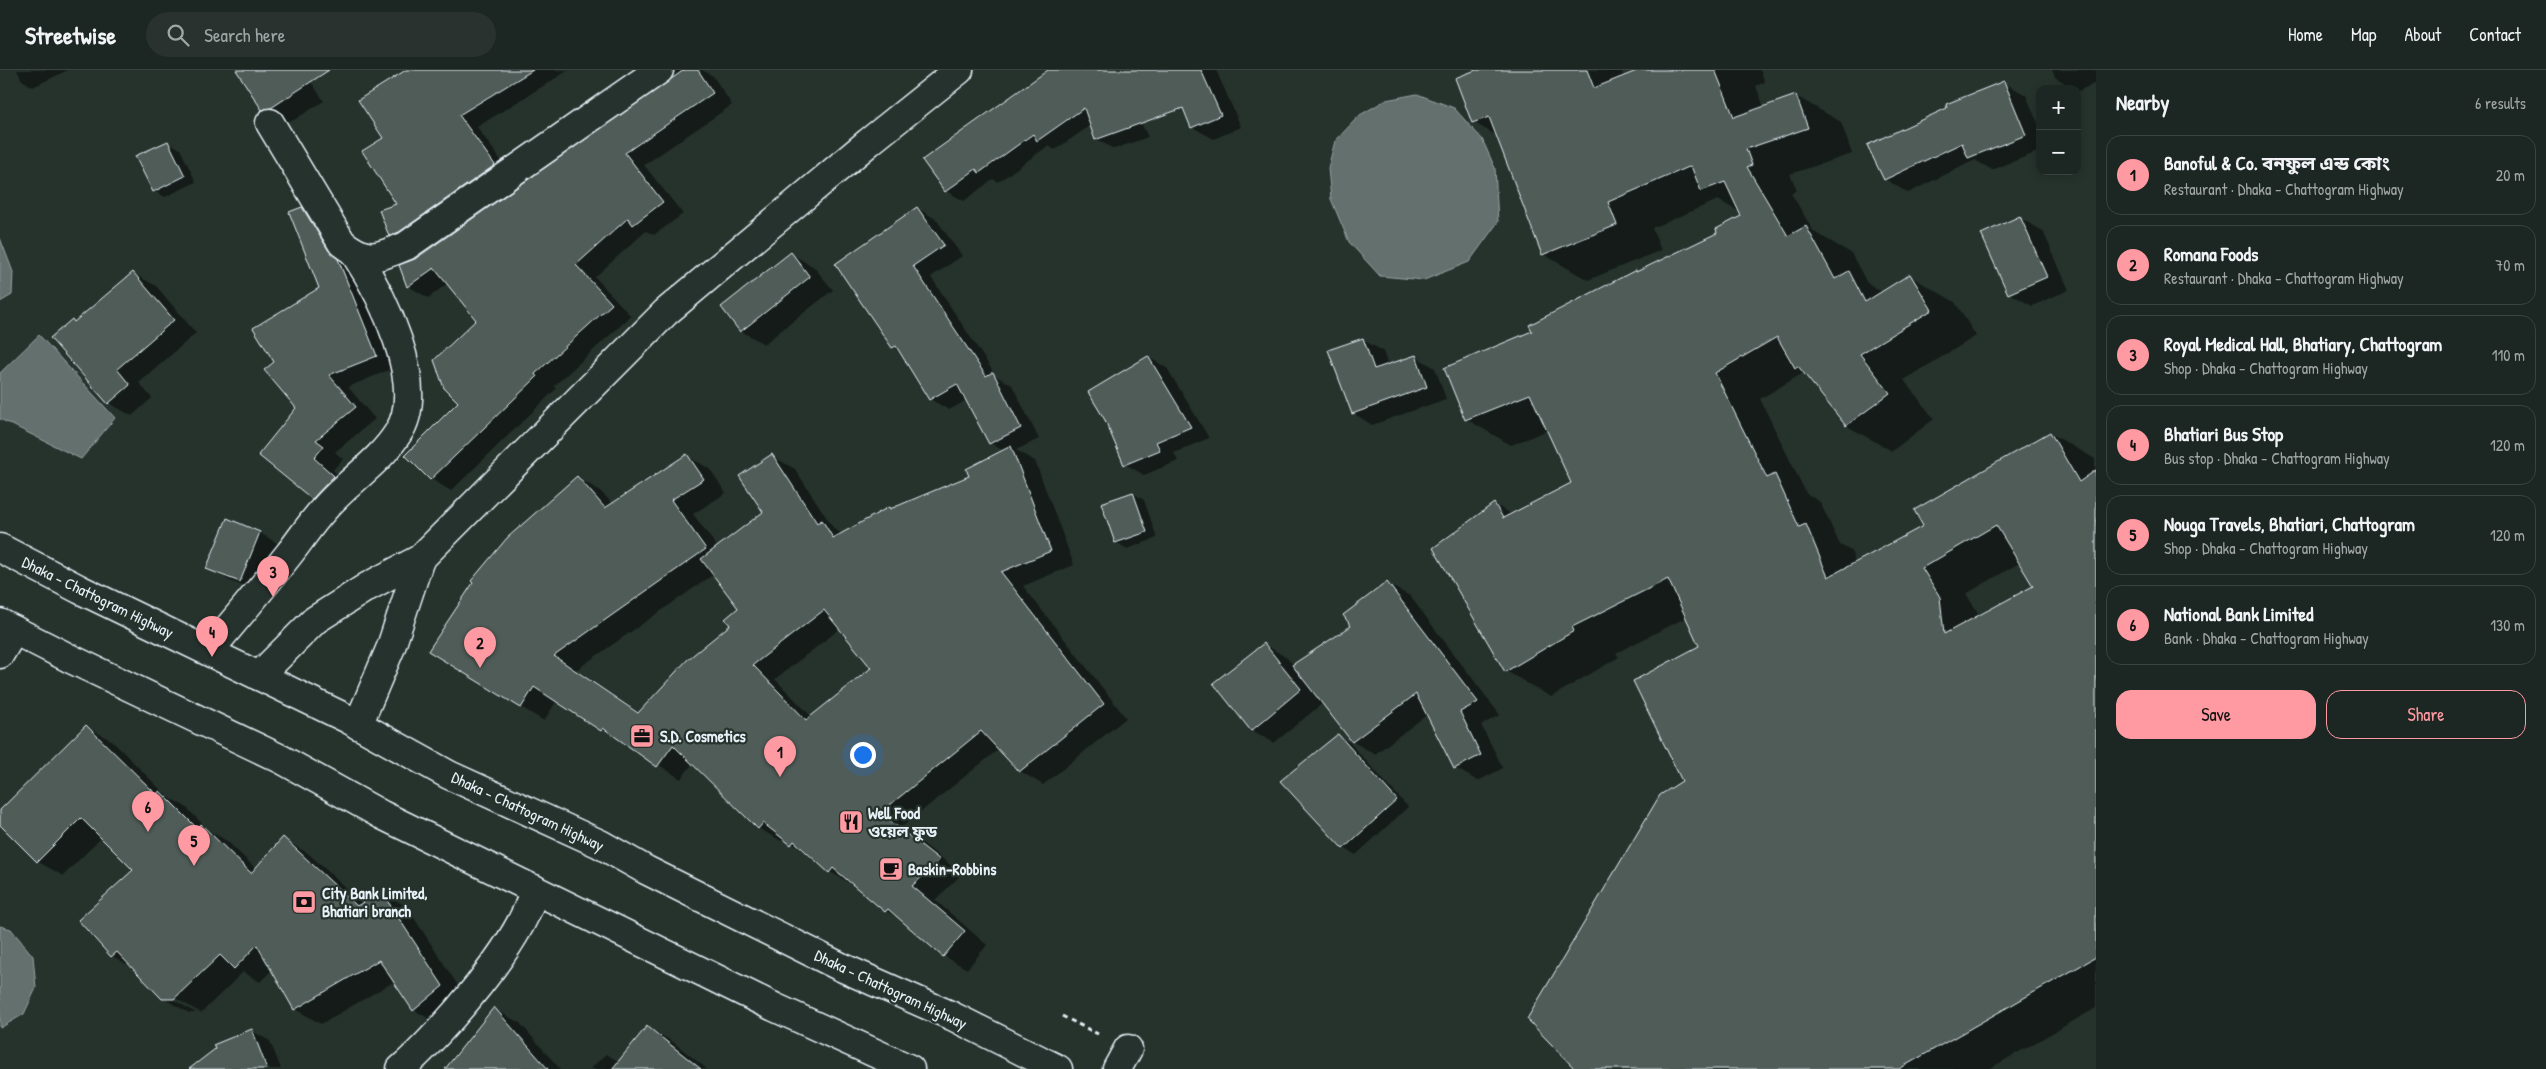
<!DOCTYPE html>
<html lang="en">
<head>
<meta charset="utf-8">
<style>
	body { margin:0; font-family:"Patrick Hand","Noto Sans Bengali",sans-serif; background:#29322f; color:#f1f3f6 }
	.controls { position:absolute; right:15px; top:15px; display:grid; overflow:hidden; border-radius:10px; box-shadow:0 2px 8px #0003 }
	.controls button { width:45px; height:45px; display:grid; place-items:center; padding:0; border:0; border-bottom:1px solid #3a4340; background:#1c2622; color:#f1f3f6; font:25px sans-serif }
	.you { position:absolute; left:862px; top:684px; width:18px; height:18px; margin:-12px; border:4px solid #fff; border-radius:50%; background:#1a73e8; box-shadow:0 0 0 8px #1a73e833 }
	.badge { display:grid; place-items:center; width:32px; height:32px; border-radius:50%; background:#ff9aa2; color:#111; font-size:16px; font-weight:700 }
	.pin { position:absolute; translate:-50% -41px; filter:drop-shadow(0 1px 2px #0008) }
	.pin::after { content:''; position:absolute; top:26px; width:18px; height:15px; background:inherit; clip-path:polygon(0 0,100% 0,50% 100%) }
	.list { margin:0; padding:0; list-style:none }
	h2 { display:flex; justify-content:space-between; align-items:center; height:65px; margin:0; padding:0 20px; font-size:21px }
	h2 small { font-size:16px; font-weight:400; color:#a0a5a5 }
	.list li { display:grid; grid-template-columns:32px 1fr auto; gap:15px; align-items:center; box-sizing:border-box; height:80px; margin:0 10px 10px; padding:0 10px; border:1px solid #3a4340; border-radius:15px }
	.list b { display:block; font-size:19px; white-space:nowrap }
	.list p { margin:0; font-size:16px; white-space:nowrap; color:#a0a5a5 }
	.list em { font-size:16px; font-style:normal; color:#a0a5a5 }
	.actions { display:flex; gap:10px; padding:15px 20px }
	.actions a { flex:1; padding:11px 0; border:1px solid #ff9aa2; border-radius:15px; text-align:center; font-size:18px; color:#ff9aa2 }
	.actions .main { background:#ff9aa2; color:#111 }
	.icon { flex:none; width:28px; height:28px; fill:none; stroke:currentColor; stroke-width:2; stroke-linecap:round; stroke-linejoin:round }
	.map { position:relative; flex:none; width:2096px; height:999px; overflow:hidden }
	header { display:flex; align-items:center; gap:30px; box-sizing:border-box; height:70px; padding:0 25px; background:#1c2622; border-bottom:1px solid #3a4340 }
	header strong { font-size:24px }
	nav { display:flex; gap:28px; margin-inline-start:auto; font-size:18px }
	.search { width:350px; height:45px; background:#29322f; display:flex; align-items:center; gap:12px; box-sizing:border-box; padding:0 18px; border-radius:28px; color:#a0a5a5; font-size:19px }
	main { display:flex }
	aside { flex:1; background:#1c2622 }
	.map>svg:first-child { display:block }
</style>
</head>
<body>
<header>
<strong>Streetwise</strong>
<div class="search"><svg class="icon" aria-label="search" viewBox="0 0 24 24"><circle cx="10" cy="10" r="6"/><path d="M15 15l6 6"/></svg>Search here</div>
<nav><a>Home</a><a>Map</a><a>About</a><a>Contact</a></nav>
</header>
<main>
<div class="map">
<svg width="2096" height="999" viewBox="0 0 2096 999">
	<rect width="100%" height="100%" fill="#26332d"/>
	<filter id="ink" filterUnits="userSpaceOnUse"><feTurbulence type="fractalNoise" baseFrequency=".02" numOctaves="2"/><feDisplacementMap in="SourceGraphic" scale="10" xChannelSelector="R" yChannelSelector="G"/><feConvolveMatrix kernelMatrix="1 2 1 2 8 2 1 2 1" color-interpolation-filters="sRGB"/></filter>
	<g filter="url(#ink)">
		<path fill="#636f6d" stroke="#98a3a5" d="M1417,24L1454,38L1482,69L1495,98L1498,152L1469,192L1424,210L1380,206L1349,172L1331,129L1328,98L1335,71L1360,45L1386,30Z
			M0,168L13,202L12,225L0,232Z
			M39,265L115,348L81,389L0,349V303Z
			M0,856L11,859L33,886L36,918L24,944L0,958Z"/>
		<path fill="#0007" fill-rule="evenodd" d="M17,0H68L33,17L22,10Z
			M237,0H303L324,31L294,50L286,52L263,39Z
			M409,0H569L477,57L513,107L409,176L390,165L398,134L384,68Z
			M676,0H702L713,6L732,35L644,95L683,144L654,165L646,161L595,207L631,246L554,316L556,319L451,421L431,409L407,385L459,332L477,250L448,213L428,228L408,216L401,196L416,190L674,8Z
			M1052,0H1114L1148,67L1114,79L1096,69L1091,55L1055,80L1048,76L998,112L993,109L964,131L946,121L924,91Z
			M1166,0H1216L1241,57L1214,69L1192,57Z
			M1480,0H1621L1624,7L1642,0H1760L1765,12L1756,16L1764,37L1796,26L1841,52L1852,84L1790,104L1797,120L1791,123L1814,162L1851,183L1867,213L1883,222L1910,206L1955,232L1976,266L1904,310L1934,349L1892,381L1847,356L1805,302L1760,329L1806,423L1820,432L1840,475L1851,481L1856,494L1925,457L2050,363L2095,389L2096,938L1989,999H1576L1684,712L1701,577L1687,547L1616,583L1619,587L1551,627L1506,601L1434,479L1494,434L1511,444L1573,413L1548,360L1511,375L1466,349L1533,261L1636,202L1637,203L1718,163L1743,147L1741,143L1718,130L1652,158L1661,180L1588,210L1543,184L1499,67L1473,52ZM2021,492L2035,516L1980,546L1966,524Z
			M2052,0H2096V13L2078,21L2055,7Z
			M2003,12L2026,25L2040,58V81L1992,100L1975,90L1908,123L1885,109Z
			M168,72L180,79L196,112L165,127L154,121Z
			M302,138L322,150L357,202L396,297L348,317L375,349L335,382L343,389L333,400L353,419L333,439L313,428L297,338L276,292L320,219Z
			M917,138L936,149L962,186L931,207L996,306L1012,315L1039,369L1016,380L1035,391L1074,495L1023,516L1126,648L1043,715L1020,701L999,679L902,757L962,804L935,830L987,875L967,899L944,886L902,850L886,841L853,815L830,802L812,786L784,768L781,771L758,758L693,693L681,709L557,630L544,651L429,581L577,407L600,421L613,434L687,386L710,399L726,423L693,444L718,478L764,443L772,386L795,399L834,459L843,464L891,440L971,407L1004,381L990,373L967,330L949,340L930,329L901,281L893,277ZM714,504L740,539L732,556L640,643L576,600ZM841,558L873,598L812,647L775,609Z
			M2020,148L2043,161L2069,220L2032,236L2009,223Z
			M791,184L814,197L833,220L764,274L741,261Z
			M133,203L156,216L196,263L139,313L152,328L132,346L109,333L72,251L76,253Z
			M1363,270L1383,281L1388,296L1415,286L1435,298L1446,329L1372,355L1353,343Z
			M1148,287L1167,298L1209,368L1174,383L1178,391L1144,405L1125,394Z
			M1133,423L1144,430L1157,468L1127,479L1116,472Z
			M260,463L282,476L263,524L230,511L208,498Z
			M1387,514L1410,526L1500,645L1481,655L1503,698L1478,711L1455,698L1428,644L1375,684L1353,672L1323,633L1274,673L1252,660L1264,574L1287,588L1294,596L1353,556Z
			M86,656L112,671L168,727L186,737L208,760L227,771L256,799L283,769L309,784L363,834L381,822L407,837L468,931L440,955L414,940L395,911L321,954L295,939L272,900L260,912L243,902L201,943L170,925L174,930L196,943H189L163,928L135,899L112,886L135,800L102,767L63,806L37,791L0,753V742Z
			M1338,666L1349,672L1408,737L1356,785L1344,778L1282,711Z
			M494,939L520,953L560,999H447Z
			M647,957L673,972L707,999H590L606,984L620,992Z
			M252,961L270,971L281,999H190Z"/>
		<path fill="#505c59" stroke="#e8f1f8" fill-rule="evenodd" d="M236,0H329L271,38L262,40Z
			M406,0H533L459,45L495,95L399,162L389,166L379,140L396,134L362,81L383,68L358,30Z
			M684,0H698L713,23L625,83L663,132L633,155L628,148L576,195L612,234L535,304L537,307L430,410L405,385L458,332L444,318L434,290L476,250L434,198L407,217L399,195L415,189Z
			M1048,0H1201L1221,45L1191,58L1183,38L1095,70L1084,38L1037,71L1033,64L979,103L976,99L945,122L922,90Z
			M1476,0H1587L1594,18L1639,0H1715L1734,47L1796,25L1808,58L1746,79L1752,95L1747,97L1788,166L1806,156L1835,209L1849,201L1865,232L1910,204L1932,240L1860,284L1890,323L1846,356L1798,296L1795,298L1777,267L1715,303L1767,408L1775,404L1799,457L1806,454L1828,507L1923,456L1914,440L2050,362L2079,412L2096,400V887L1899,999H1575L1527,949L1660,725L1682,711L1633,611L1699,576L1668,509L1572,557L1574,561L1505,602L1433,478L1494,433L1503,448L1571,413L1530,324L1465,350L1444,298L1532,261L1529,255L1636,200V202L1717,163L1716,159L1741,146L1725,112L1701,121L1691,96L1608,132L1617,155L1542,185L1489,47L1472,53L1455,8ZM1996,455L2033,516L1944,564L1940,527L1922,498Z
			M2004,11L2026,65L1968,88L1962,73L1884,110L1867,75L1947,38L1946,34Z
			M168,71L185,106L153,122L135,86Z
			M302,137L329,181L338,189L377,286L329,305L356,337L316,370L324,376L314,388L334,406L312,429L258,385L296,338L264,300L274,292L253,258L319,218L289,142Z
			M917,137L944,175L913,196L986,306L993,302L1021,358L989,374L957,314L929,330L896,276L892,278L835,194Z
			M2020,146L2047,207L2008,224L1981,164Z
			M791,182L810,207L740,262L721,237Z
			M133,202L174,250L117,299L130,315L108,334L50,268L72,249L74,252Z
			M1363,268L1374,299L1416,285L1427,317L1352,344L1328,280Z
			M1148,286L1191,357L1156,372L1160,380L1124,395L1105,350L1088,322Z
			M1011,376L1051,481L1001,502L1104,634L1019,702L981,661L880,743L940,790L912,816L965,861L943,887L888,839L885,842L833,798L829,803L794,771L791,775L763,753L758,759L673,675L657,697L603,658L601,661L534,617L521,638L428,581L473,513L471,511L507,468L577,406L605,438L687,384L704,409L671,430L706,479L554,586L638,643L687,590L730,555L725,549L738,538L701,489L763,442L739,406L772,384L817,453L822,450L833,468L889,437L890,439L969,406L966,399ZM824,540L871,598L806,650L753,595Z
			M1133,422L1147,462L1115,473L1101,433Z
			M227,448L260,462L240,512L206,499Z
			M1387,512L1478,632L1460,642L1481,685L1454,699L1416,624L1352,672L1292,595L1351,556L1343,545Z
			M1264,573L1301,619L1251,661L1213,613Z
			M86,655L156,724L160,721L197,758L201,754L251,803L283,767L357,836L381,821L443,916L413,941L379,890L294,940L257,875L234,899L220,885L174,929H162L117,882L111,887L78,850L133,800L81,748L37,792L0,755V740Z
			M1338,664L1397,730L1343,779L1280,711Z
			M494,937L548,999H445Z
			M647,956L701,999H612Z
			M252,959L267,999H189L215,979L213,975Z"/>
		<g fill="none" stroke-linecap="round" stroke-linejoin="round">
			<defs>
				<path id="street" d="M270,53L342,173C369,194 377,187 406,176L659,0
					M209,581C236,549 263,517 289,484C301,469 311,453 324,439C347,412 379,393 398,363C429,316 381,223 354,182
					M0,584L14,560
					M401,999C440,965 524,870 534,819
					M1117,999L1128,979"/>
				<path id="primary" d="M259,606L315,550L367,517L420,489L666,242L869,72L959,0
					M358,655L391,577L420,489"/>
				<path id="highway" d="M0,478L81,520L348,649L449,705L600,774L646,800L841,897L952,946L1058,999
					M0,553L69,588L281,689L382,745L774,937L910,999"/>
			</defs>
			<use href="#street" stroke="#e8f1f8" stroke-width="31"/>
			<use href="#primary" stroke="#e8f1f8" stroke-width="31"/>
			<use href="#highway" stroke="#e8f1f8" stroke-width="31"/>
			<path stroke="#e8f1f8" stroke-width="3" stroke-dasharray="5 4" stroke-linecap="butt" d="M1062,946L1098,964"/>
			<use href="#street" stroke="#26332d" stroke-width="28"/>
			<use href="#primary" stroke="#26332d" stroke-width="28"/>
			<use href="#highway" stroke="#26332d" stroke-width="28"/>
		</g>
	</g>
	<defs>
		<symbol id="office-square" viewBox="-11 -11 22 22"><rect x="-9" y="-9" width="18" height="18" rx="4" fill="#ff9aa2" stroke="#26332d"/><path d="M-6-3h4V-5.5h4V-3h4V5H-6ZM-1-4.5V-3h2v-1.5ZM-6 0V1H6V0Z" fill="#111"/></symbol>
		<symbol id="restaurant-square" viewBox="-11 -11 22 22"><rect x="-9" y="-9" width="18" height="18" rx="4" fill="#ff9aa2" stroke="#26332d"/><path d="M-5-6h1v4h1v-4h1v4h1v-4h1v5L-1.5 .5V6h-2V.5L-5-1ZM5-6V6H3V1.5H1.5Q1.5-4 5-6Z" fill="#111"/></symbol>
		<symbol id="cafe-square" viewBox="-11 -11 22 22"><rect x="-9" y="-9" width="18" height="18" rx="4" fill="#ff9aa2" stroke="#26332d"/><path d="M-5.5-4.5H6V0H3Q3 3.5 0 3.5H-2.5Q-5.5 3.5-5.5 0ZM3-3.2v2h1.7v-2ZM-6 4.5H4V6H-6Z" fill="#111"/></symbol>
		<symbol id="bank-square" viewBox="-11 -11 22 22"><rect x="-9" y="-9" width="18" height="18" rx="4" fill="#ff9aa2" stroke="#26332d"/><path d="M-6-4H6V4H-6ZM0-2.3a2.3 2.3 0 1 0 0 4.6a2.3 2.3 0 1 0 0-4.6Z" fill="#111"/></symbol>
	</defs>
	<g fill-rule="evenodd">
		<use href="#office-square" x="628" y="652" width="28" height="28"/>
		<use href="#restaurant-square" x="837" y="738" width="28" height="28"/>
		<use href="#cafe-square" x="877" y="785" width="28" height="28"/>
		<use href="#bank-square" x="290" y="818" width="28" height="28"/>
	</g>
	<g text-anchor="middle" dominant-baseline="central" stroke-width="4.5" stroke-linejoin="round" paint-order="stroke">
		<g font-size="16" fill="#e8f1f8" stroke="#26332d">
			<text transform="translate(98 527) rotate(26)">Dhaka - Chattogram Highway</text>
			<text transform="translate(528 741) rotate(25)">Dhaka - Chattogram Highway</text>
			<text transform="translate(891 919) rotate(25)">Dhaka - Chattogram Highway</text>
		</g>
		<g font-size="16" font-weight="bold" fill="#e8f1f8" stroke="#26332d" text-anchor="start">
			<text x="660" y="666">S.D. Cosmetics</text>
			<text x="868" y="743">Well Food<tspan x="868" dy="18">ওয়েল ফুড</tspan></text>
			<text x="908" y="799">Baskin-Robbins</text>
			<text x="322" y="823">City Bank Limited,<tspan x="322" dy="18">Bhatiari branch</tspan></text>
		</g>
	</g>
</svg>
<div class="controls">
<button>+</button>
<button>−</button>
</div>
<div class="you"></div>
<div class="pin badge" style="left:780px;top:707px">1</div>
<div class="pin badge" style="left:480px;top:598px">2</div>
<div class="pin badge" style="left:273px;top:527px">3</div>
<div class="pin badge" style="left:212px;top:587px">4</div>
<div class="pin badge" style="left:194px;top:796px">5</div>
<div class="pin badge" style="left:148px;top:762px">6</div>
</div>
<aside>
<h2>Nearby<small>6 results</small></h2>
<ul class="list">
<li><span class="badge">1</span><div><b>Banoful &amp; Co. বনফুল এন্ড কোং</b><p>Restaurant · Dhaka - Chattogram Highway</p></div><em>20 m</em></li>
<li><span class="badge">2</span><div><b>Romana Foods</b><p>Restaurant · Dhaka - Chattogram Highway</p></div><em>70 m</em></li>
<li><span class="badge">3</span><div><b>Royal Medical Hall, Bhatiary, Chattogram</b><p>Shop · Dhaka - Chattogram Highway</p></div><em>110 m</em></li>
<li><span class="badge">4</span><div><b>Bhatiari Bus Stop</b><p>Bus stop · Dhaka - Chattogram Highway</p></div><em>120 m</em></li>
<li><span class="badge">5</span><div><b>Nouga Travels, Bhatiari, Chattogram</b><p>Shop · Dhaka - Chattogram Highway</p></div><em>120 m</em></li>
<li><span class="badge">6</span><div><b>National Bank Limited</b><p>Bank · Dhaka - Chattogram Highway</p></div><em>130 m</em></li>
</ul>
<div class="actions"><a class="main">Save</a><a>Share</a></div>
</aside>
</main>
</body>
</html>
